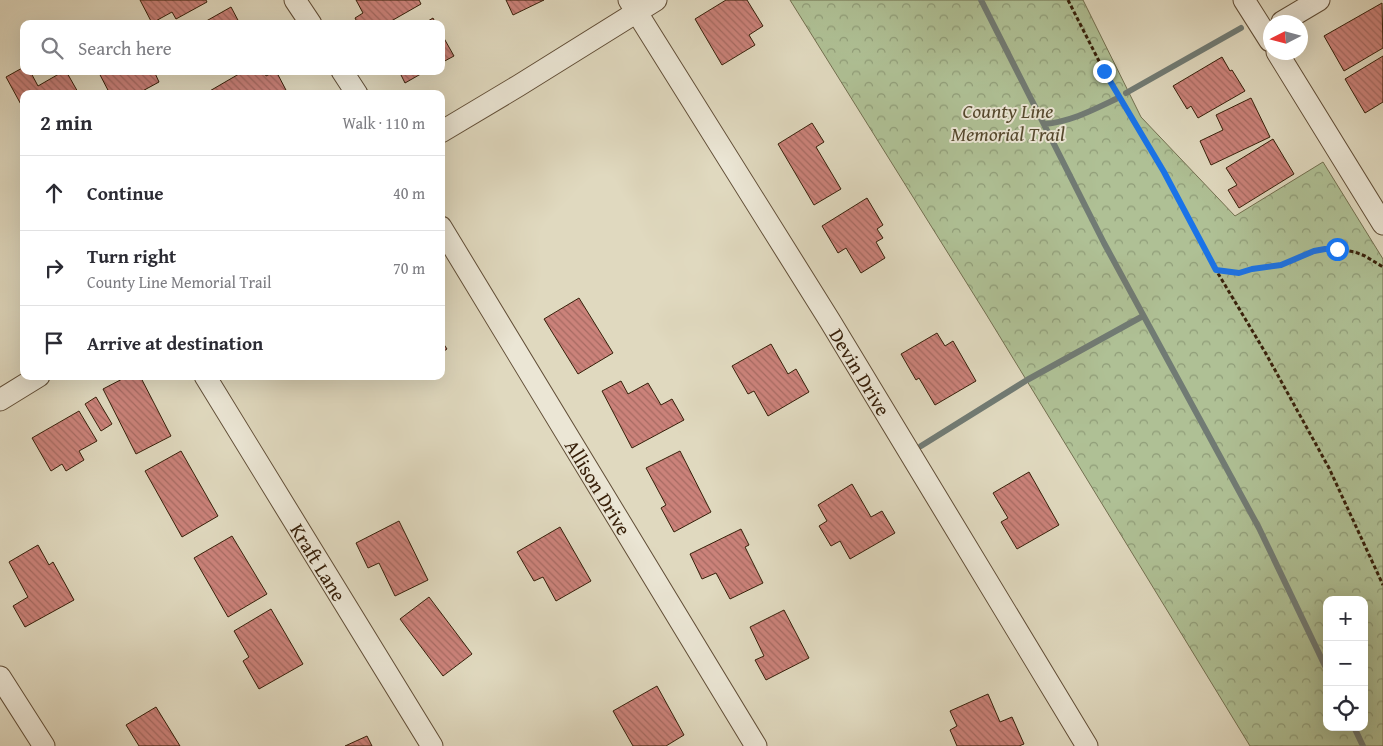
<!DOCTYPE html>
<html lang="en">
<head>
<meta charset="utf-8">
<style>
	body { margin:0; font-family:"Gentium Book Plus",serif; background:#f2f2f3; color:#2b2b33 }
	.controls { position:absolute; right:15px; bottom:15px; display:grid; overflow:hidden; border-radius:10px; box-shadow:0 5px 20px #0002 }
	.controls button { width:45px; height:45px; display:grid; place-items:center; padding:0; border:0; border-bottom:1px solid #e1e1e2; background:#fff; color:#2b2b33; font:25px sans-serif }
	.compass { position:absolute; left:1263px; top:15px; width:45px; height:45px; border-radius:50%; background:#fff; box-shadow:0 5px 20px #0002; rotate:264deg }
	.stop { position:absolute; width:15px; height:15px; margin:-11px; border:4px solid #1a73e8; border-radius:50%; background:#fff }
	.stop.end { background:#1a73e8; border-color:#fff; box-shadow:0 1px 5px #0008 }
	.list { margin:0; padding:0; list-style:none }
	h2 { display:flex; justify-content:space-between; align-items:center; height:65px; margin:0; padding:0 20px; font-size:21px }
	h2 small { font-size:16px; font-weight:400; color:#7c7c81 }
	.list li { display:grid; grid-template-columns:32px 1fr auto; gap:15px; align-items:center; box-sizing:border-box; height:75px; padding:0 20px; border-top:1px solid #e1e1e2 }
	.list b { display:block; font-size:19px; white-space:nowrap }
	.list p { margin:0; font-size:16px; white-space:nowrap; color:#7c7c81 }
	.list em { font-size:16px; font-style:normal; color:#7c7c81 }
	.icon { flex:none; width:28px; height:28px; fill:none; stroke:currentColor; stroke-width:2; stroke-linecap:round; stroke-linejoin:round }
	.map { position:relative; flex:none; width:1383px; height:746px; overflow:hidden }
	.search { position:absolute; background:#fff; box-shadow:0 5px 20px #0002; left:20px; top:20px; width:425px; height:55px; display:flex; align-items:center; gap:12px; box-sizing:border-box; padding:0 18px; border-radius:10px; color:#7c7c81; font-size:19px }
	.panel { position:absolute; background:#fff; box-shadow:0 5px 20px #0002; left:20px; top:90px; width:425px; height:290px; border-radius:10px }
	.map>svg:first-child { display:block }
</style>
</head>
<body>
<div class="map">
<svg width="1383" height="746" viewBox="0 0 1383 746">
	<defs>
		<pattern id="park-crowns" width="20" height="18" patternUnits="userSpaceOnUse" patternTransform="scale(1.25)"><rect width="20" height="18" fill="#afc095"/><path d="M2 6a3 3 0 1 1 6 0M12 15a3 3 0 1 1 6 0" fill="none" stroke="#8f9c78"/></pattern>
		<pattern id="building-back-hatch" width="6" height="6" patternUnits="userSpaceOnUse" patternTransform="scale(1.25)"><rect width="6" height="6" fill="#cb827a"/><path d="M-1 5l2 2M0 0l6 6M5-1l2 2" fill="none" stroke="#a66a62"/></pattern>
	</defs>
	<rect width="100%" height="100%" fill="#e0d9bf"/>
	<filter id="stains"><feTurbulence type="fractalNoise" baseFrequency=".004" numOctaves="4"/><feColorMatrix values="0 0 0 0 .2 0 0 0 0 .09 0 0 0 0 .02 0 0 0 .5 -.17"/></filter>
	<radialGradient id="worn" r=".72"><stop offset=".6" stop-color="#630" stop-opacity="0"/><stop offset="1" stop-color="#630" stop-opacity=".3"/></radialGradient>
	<path fill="url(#park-crowns)" stroke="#737050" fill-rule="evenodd" d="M790,0H1083L1141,117L1235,216L1323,162L1383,259V746H1250L986,314ZM1327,600H1364V727H1327Z"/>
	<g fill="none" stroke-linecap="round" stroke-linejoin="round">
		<path stroke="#717b74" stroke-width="6" d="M981,0L1104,243L1259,528L1327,670
			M1126,93L1241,28
			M1044,124C1070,122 1093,110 1116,99
			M921,446L1027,380L1143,316
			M1354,727L1363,746"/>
	</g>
	<path fill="url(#building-back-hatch)" stroke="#37200a" d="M140,0H206L207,2L176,19L172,12L152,23Z
		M356,0H419L421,4L386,24H358L355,18L363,13Z
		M506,0H544L513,15Z
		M726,0H747L763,26L749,35L755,45L722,65L695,19Z
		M1382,3L1383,48L1344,71L1324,36Z
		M231,7L240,24H201Z
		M433,18L436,24H423Z
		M441,33L454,56L441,63Z
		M1383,56V102L1365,113L1345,79Z
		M1222,57L1230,71L1232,70L1245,91L1198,118L1191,106L1187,109L1173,86Z
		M24,67V71H30L38,86L64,71H66L79,94H24V110L6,77Z
		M98,71H154L159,82L137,94H110Z
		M244,71H264L266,76L276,71L287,92L284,94H209L208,92Z
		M399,71H426L405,83Z
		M1251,98L1270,137L1211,165L1200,141L1223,130L1216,115Z
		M812,123L824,142L816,147L841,189L814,205L778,144Z
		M1273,139L1294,174L1239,208L1228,190L1237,185L1226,168Z
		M867,198L883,225L877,229L883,238L876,242L885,258L861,273L846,248L838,253L822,226Z
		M579,298L613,353L578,374L544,319Z
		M937,333L945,346L953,341L976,381L935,405L919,378L916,380L901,354Z
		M441,340L447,349L441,353Z
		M771,344L788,374L796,369L809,392L768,416L754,391L748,394L732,366Z
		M128,376H140L171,436L136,454L103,389Z
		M621,381L628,394L648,383L661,405L672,399L684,420L632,448L602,391Z
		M96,397L112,424L101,431L85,404Z
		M79,411L97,441L79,451L84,460L66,471L62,464L51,471L32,438Z
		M181,451L218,516L182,537L145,471Z
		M680,451L711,512L674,532L661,508L666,505L646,468Z
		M1029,472L1059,525L1017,549L1001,522L1008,518L993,493Z
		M852,484L871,517L882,511L895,533L850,559L840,541L831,546L819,526L827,521L818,505Z
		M399,521L428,580L395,596L379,563L368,568L356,543Z
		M560,527L591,581L556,601L543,577L534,581L517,552Z
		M741,529L749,545L745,547L763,583L730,599L716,573L702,579L690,554Z
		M232,536L267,594L228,617L194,558Z
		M38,545L49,565L53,562L74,600L25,627L13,606L28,597L9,562Z
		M429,597L472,654L443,676L400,619Z
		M271,609L303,664L259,689L243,661L249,657L234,631Z
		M784,610L809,658L766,680L755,660L764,656L750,627Z
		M657,686L684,735L666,746H633L613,711Z
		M988,694L1000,722L1012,717L1024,744L1019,746H957L950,730L957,726L950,711Z
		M156,707L180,746H139L126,725Z
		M367,736L372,746H345Z"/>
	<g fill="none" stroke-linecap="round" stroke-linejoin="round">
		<defs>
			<g id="street">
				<path d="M295,0L311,24"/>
				<path id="s1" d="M629,0L830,321L1087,746"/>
				<path d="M1244,0L1270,41"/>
				<path d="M1282,22L1319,0"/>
				<path d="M1277,52L1383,224"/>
				<path d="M342,71L357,94"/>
				<path d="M441,132L518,86L656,0"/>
				<path id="s2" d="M441,227L756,746"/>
				<path id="s3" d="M205,376L432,746"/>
				<path d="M0,400L39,376"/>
				<path d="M0,677L44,746"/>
			</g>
		</defs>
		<use href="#street" stroke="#614e37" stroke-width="23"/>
		<path stroke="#37200a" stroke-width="3" stroke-dasharray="4 2.5" stroke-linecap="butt" d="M1068,0L1104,71L1164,172L1216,270L1265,352L1329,468L1383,585
			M1217,271L1239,273L1252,269L1281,265L1304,255L1325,249H1337L1355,252L1365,256L1383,267"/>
		<use href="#street" stroke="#ebe6d5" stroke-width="21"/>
	</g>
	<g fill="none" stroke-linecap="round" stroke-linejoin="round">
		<path stroke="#1a73e8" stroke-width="6" d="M1104,71L1164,172L1216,270L1239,273L1252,269L1281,265L1314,251L1325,249H1337"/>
	</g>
	<g text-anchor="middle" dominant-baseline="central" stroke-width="4" stroke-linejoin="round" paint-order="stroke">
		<g font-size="20" font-style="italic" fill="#55482d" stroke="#ebe6d5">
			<text x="1008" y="110">County Line<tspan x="1008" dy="23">Memorial Trail</tspan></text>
		</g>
		<g font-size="20" fill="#37200a" stroke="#ebe6d5">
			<text stroke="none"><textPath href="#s1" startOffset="438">Devin Drive</textPath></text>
			<text stroke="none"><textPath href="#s2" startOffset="304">Allison Drive</textPath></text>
			<text stroke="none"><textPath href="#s3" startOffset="218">Kraft Lane</textPath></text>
		</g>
	</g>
	<rect width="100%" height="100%" filter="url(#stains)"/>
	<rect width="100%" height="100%" fill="url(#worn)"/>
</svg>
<div class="controls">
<button>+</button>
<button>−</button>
<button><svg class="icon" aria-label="locate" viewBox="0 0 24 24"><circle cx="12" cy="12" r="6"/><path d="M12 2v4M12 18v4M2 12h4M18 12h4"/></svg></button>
</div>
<svg class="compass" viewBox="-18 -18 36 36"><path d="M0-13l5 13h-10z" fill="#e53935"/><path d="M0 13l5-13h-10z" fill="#7c7c81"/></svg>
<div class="stop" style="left:1337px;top:249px"></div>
<div class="stop end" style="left:1104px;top:71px"></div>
<div class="search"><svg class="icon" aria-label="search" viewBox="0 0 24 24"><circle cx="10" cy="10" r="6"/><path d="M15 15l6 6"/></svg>Search here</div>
<section class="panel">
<h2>2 min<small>Walk · 110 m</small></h2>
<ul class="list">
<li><svg class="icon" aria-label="ahead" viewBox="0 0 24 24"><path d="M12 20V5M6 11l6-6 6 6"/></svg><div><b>Continue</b></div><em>40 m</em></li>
<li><svg class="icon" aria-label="right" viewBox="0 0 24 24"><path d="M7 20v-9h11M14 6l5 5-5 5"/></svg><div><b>Turn right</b><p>County Line Memorial Trail</p></div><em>70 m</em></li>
<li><svg class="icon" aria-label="arrive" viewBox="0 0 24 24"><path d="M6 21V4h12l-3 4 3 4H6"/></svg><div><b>Arrive at destination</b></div></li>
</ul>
</section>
</div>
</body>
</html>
